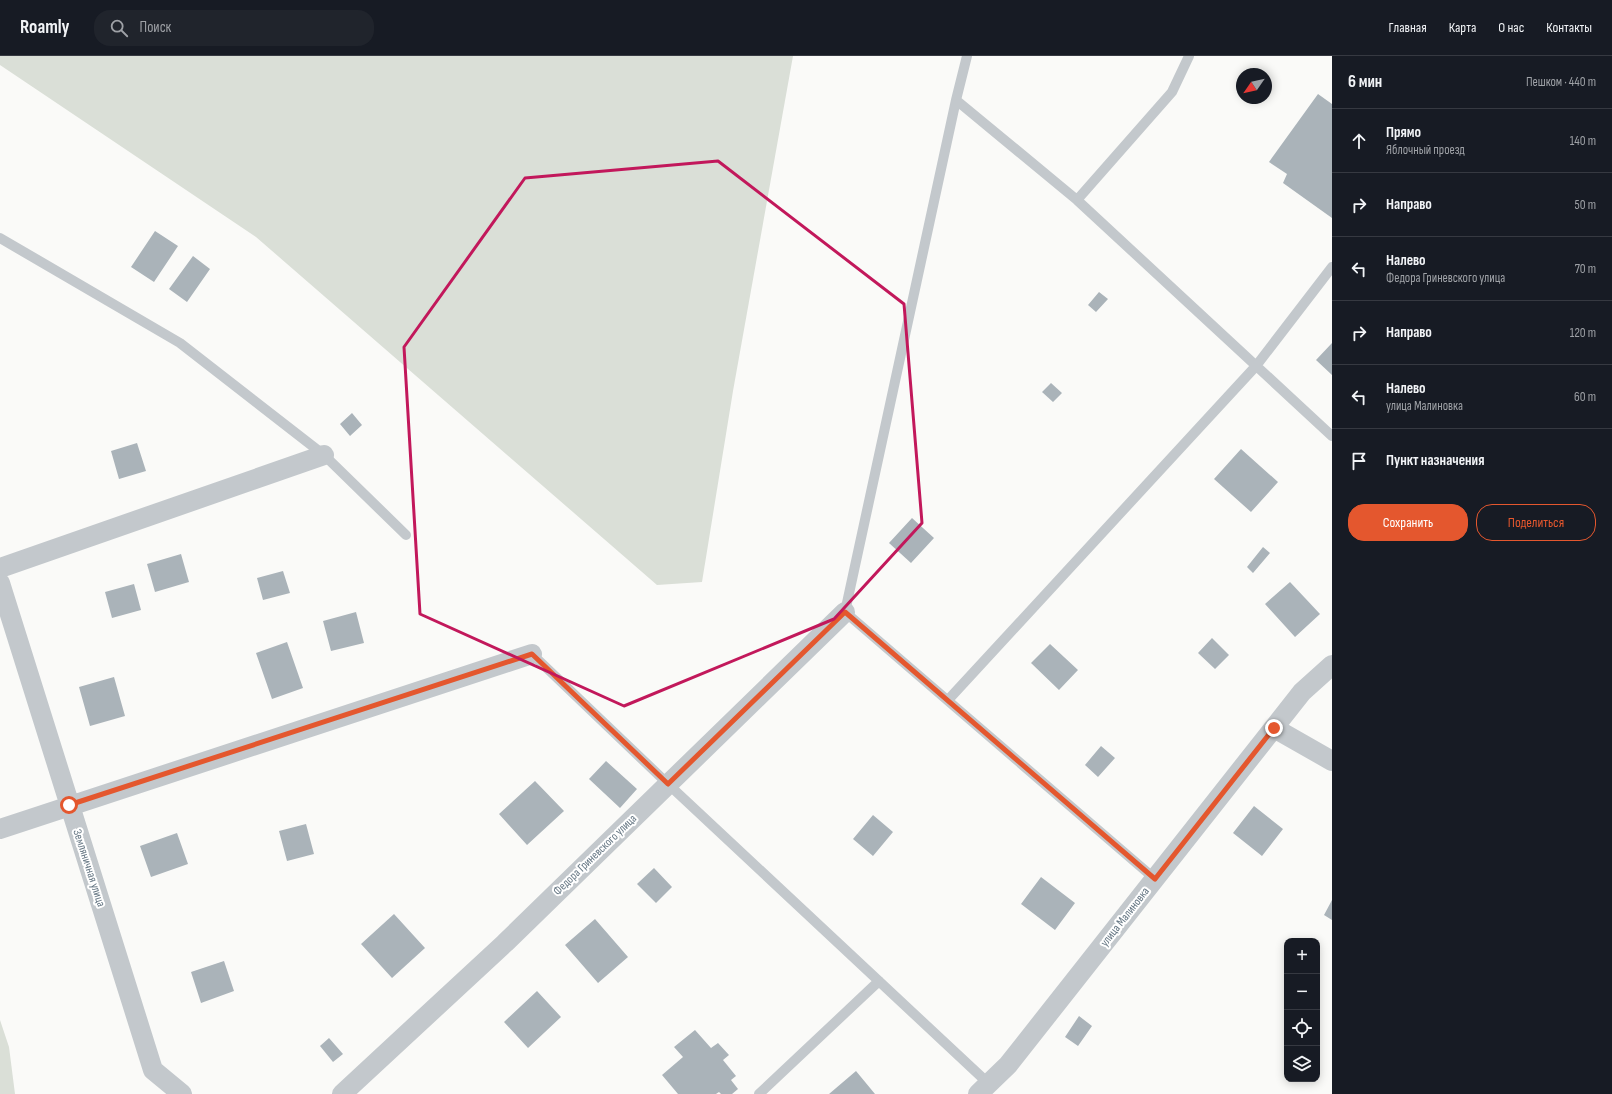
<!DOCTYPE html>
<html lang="ru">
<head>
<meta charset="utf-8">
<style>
	body { margin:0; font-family:"Sofia Sans Condensed",sans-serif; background:#20242c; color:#f1f3f6 }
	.controls { position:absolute; right:12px; bottom:12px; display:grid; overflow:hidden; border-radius:8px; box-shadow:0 2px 10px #0003 }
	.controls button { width:36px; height:36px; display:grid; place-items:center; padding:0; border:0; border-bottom:1px solid #363941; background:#171b24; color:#f1f3f6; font:20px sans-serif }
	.compass { position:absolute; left:1236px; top:12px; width:36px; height:36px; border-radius:50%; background:#171b24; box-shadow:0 2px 10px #0003; rotate:236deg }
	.stop { position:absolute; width:12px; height:12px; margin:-9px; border:3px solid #e4572e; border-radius:50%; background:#fff }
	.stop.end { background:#e4572e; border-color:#fff; box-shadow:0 1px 4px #0008 }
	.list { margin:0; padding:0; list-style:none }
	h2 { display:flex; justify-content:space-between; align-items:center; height:52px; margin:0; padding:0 16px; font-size:17px }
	h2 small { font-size:13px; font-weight:400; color:#9ea1a6 }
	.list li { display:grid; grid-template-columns:26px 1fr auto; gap:12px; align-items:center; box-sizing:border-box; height:64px; padding:0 16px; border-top:1px solid #363941 }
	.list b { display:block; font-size:15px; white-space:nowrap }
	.list p { margin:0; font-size:13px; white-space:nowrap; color:#9ea1a6 }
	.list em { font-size:13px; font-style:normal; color:#9ea1a6 }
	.actions { display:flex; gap:8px; padding:12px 16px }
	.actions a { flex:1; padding:9px 0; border:1px solid #e4572e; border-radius:16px; text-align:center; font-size:14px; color:#e4572e }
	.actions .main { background:#e4572e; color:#fff }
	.icon { flex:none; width:22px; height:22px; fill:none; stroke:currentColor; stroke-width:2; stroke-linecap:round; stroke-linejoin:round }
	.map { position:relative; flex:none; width:1332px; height:1038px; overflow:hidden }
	header { display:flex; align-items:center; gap:24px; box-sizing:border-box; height:56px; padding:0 20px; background:#171b24; border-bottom:1px solid #363941 }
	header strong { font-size:19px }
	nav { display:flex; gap:22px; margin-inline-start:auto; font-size:14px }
	.search { width:280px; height:36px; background:#20242c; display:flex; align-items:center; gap:10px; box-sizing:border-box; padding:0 14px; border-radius:16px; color:#9ea1a6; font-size:15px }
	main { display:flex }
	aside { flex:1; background:#171b24 }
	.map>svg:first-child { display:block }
</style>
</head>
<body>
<header>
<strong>Roamly</strong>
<div class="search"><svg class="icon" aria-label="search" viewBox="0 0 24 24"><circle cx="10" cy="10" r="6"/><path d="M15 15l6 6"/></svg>Поиск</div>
<nav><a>Главная</a><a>Карта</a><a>О нас</a><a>Контакты</a></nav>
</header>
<main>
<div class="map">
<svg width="1332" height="1038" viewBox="0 0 1332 1038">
	<rect width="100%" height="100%" fill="#fafaf8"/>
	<path fill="#dadfd7" d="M0,0H793L733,335L702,526L657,529L256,181L0,9Z
		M0,964L9,991L15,1038H0Z"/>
	<path fill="#aab3b9" d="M1318,38L1332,48V162L1283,127L1287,118L1269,106Z
		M155,175L178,190L154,226L131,211Z
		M193,200L210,213L187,246L169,233Z
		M1099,236L1108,243L1096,256L1088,249Z
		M1332,287V319L1316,304Z
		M1051,327L1062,337L1053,346L1042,336Z
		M352,357L362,369L350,380L340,368Z
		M137,387L146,415L119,423L111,395Z
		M1241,393L1278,426L1251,456L1214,423Z
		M912,462L934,482L911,507L889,487Z
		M1263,491L1270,497L1253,517L1247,511Z
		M181,498L189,526L155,536L147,508Z
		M283,515L290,537L263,544L257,522Z
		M1290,526L1320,558L1295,581L1265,548Z
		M134,528L141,554L112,562L105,536Z
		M356,556L364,587L331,595L323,565Z
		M1212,582L1229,599L1215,613L1198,597Z
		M287,586L303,632L272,643L256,597Z
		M1050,588L1078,614L1059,634L1031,607Z
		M114,621L125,660L90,670L79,631Z
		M1101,690L1115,702L1098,721L1085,709Z
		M606,705L637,733L620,752L589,723Z
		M535,725L564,755L527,789L499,758Z
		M1254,750L1283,773L1262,800L1233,777Z
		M873,759L893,776L873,800L853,783Z
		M306,768L314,798L287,805L279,775Z
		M177,777L188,808L151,821L140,790Z
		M654,812L672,831L656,847L637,828Z
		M1041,821L1075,847L1055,874L1021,848Z
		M1332,844V864L1324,859Z
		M394,858L425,892L392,922L361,888Z
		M595,863L628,901L598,927L565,889Z
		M224,905L234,935L201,947L191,916Z
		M537,935L561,961L528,992L504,966Z
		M1079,960L1092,970L1078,990L1065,981Z
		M695,974L711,992L718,987L729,999L723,1004L736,1020L731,1024L738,1033L732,1038H721L719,1036L716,1038H678L662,1019L683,1001L674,991Z
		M329,982L343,998L333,1006L320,990Z
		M856,1015L875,1038H829Z"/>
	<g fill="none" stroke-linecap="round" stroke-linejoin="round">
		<path stroke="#c3c8cc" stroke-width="10" d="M956,44L967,0
			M1077,144L1172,36L1189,0
			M0,182L180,287L324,399L406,479
			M532,598L668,728L989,1028
			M948,644L1256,310L1332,211
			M1155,823L845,556L956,44L1077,144L1332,380
			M759,1038L879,925"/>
		<path stroke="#c3c8cc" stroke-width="20" d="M0,512L324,399
			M0,527L153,1014L182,1038
			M1274,672L1332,705
			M0,773L532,598
			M342,1038L505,887L845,556
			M978,1038L1008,1009L1302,636L1332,609"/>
	</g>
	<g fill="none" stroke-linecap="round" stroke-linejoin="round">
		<path stroke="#e4572e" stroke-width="5" d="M69,749L532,598L668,728L845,556L1155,823L1274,672"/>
	</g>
	<path fill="none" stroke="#c2185b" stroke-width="3" stroke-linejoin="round" d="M718,105L904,248L922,467L834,563L624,650L420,558L404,291L525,122Z"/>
	<g text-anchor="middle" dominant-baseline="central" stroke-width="4" stroke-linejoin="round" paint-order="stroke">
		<g font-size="12" fill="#657683" stroke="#fff">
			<text transform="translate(595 799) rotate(-44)">Федора Гриневского улица</text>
			<text transform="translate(89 812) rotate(72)">Земляничная улица</text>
			<text transform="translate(1125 861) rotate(-52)">улица Малиновка</text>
		</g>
	</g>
</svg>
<div class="controls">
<button>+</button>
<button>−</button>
<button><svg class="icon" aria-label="locate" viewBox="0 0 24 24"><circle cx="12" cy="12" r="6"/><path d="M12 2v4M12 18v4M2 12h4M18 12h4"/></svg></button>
<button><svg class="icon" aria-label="layers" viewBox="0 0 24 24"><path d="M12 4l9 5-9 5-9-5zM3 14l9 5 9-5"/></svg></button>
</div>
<svg class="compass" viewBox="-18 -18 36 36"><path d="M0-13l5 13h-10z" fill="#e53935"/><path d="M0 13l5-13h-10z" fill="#9ea1a6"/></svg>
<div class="stop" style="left:69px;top:749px"></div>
<div class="stop end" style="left:1274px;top:672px"></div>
</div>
<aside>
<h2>6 мин<small>Пешком · 440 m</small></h2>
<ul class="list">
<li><svg class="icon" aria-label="ahead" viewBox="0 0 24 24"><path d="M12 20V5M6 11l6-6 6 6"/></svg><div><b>Прямо</b><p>Яблочный проезд</p></div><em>140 m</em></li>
<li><svg class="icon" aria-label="right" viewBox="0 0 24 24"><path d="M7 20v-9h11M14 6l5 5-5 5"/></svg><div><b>Направо</b></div><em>50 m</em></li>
<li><svg class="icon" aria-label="left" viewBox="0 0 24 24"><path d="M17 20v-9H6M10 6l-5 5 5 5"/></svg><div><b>Налево</b><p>Федора Гриневского улица</p></div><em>70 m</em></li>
<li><svg class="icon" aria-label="right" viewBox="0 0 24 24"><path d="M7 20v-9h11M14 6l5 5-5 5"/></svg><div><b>Направо</b></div><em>120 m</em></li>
<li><svg class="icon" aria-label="left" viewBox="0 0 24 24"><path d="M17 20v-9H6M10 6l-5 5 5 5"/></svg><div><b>Налево</b><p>улица Малиновка</p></div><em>60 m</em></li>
<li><svg class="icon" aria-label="arrive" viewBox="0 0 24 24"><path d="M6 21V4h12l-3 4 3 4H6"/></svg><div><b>Пункт назначения</b></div></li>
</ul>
<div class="actions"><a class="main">Сохранить</a><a>Поделиться</a></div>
</aside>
</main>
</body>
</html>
